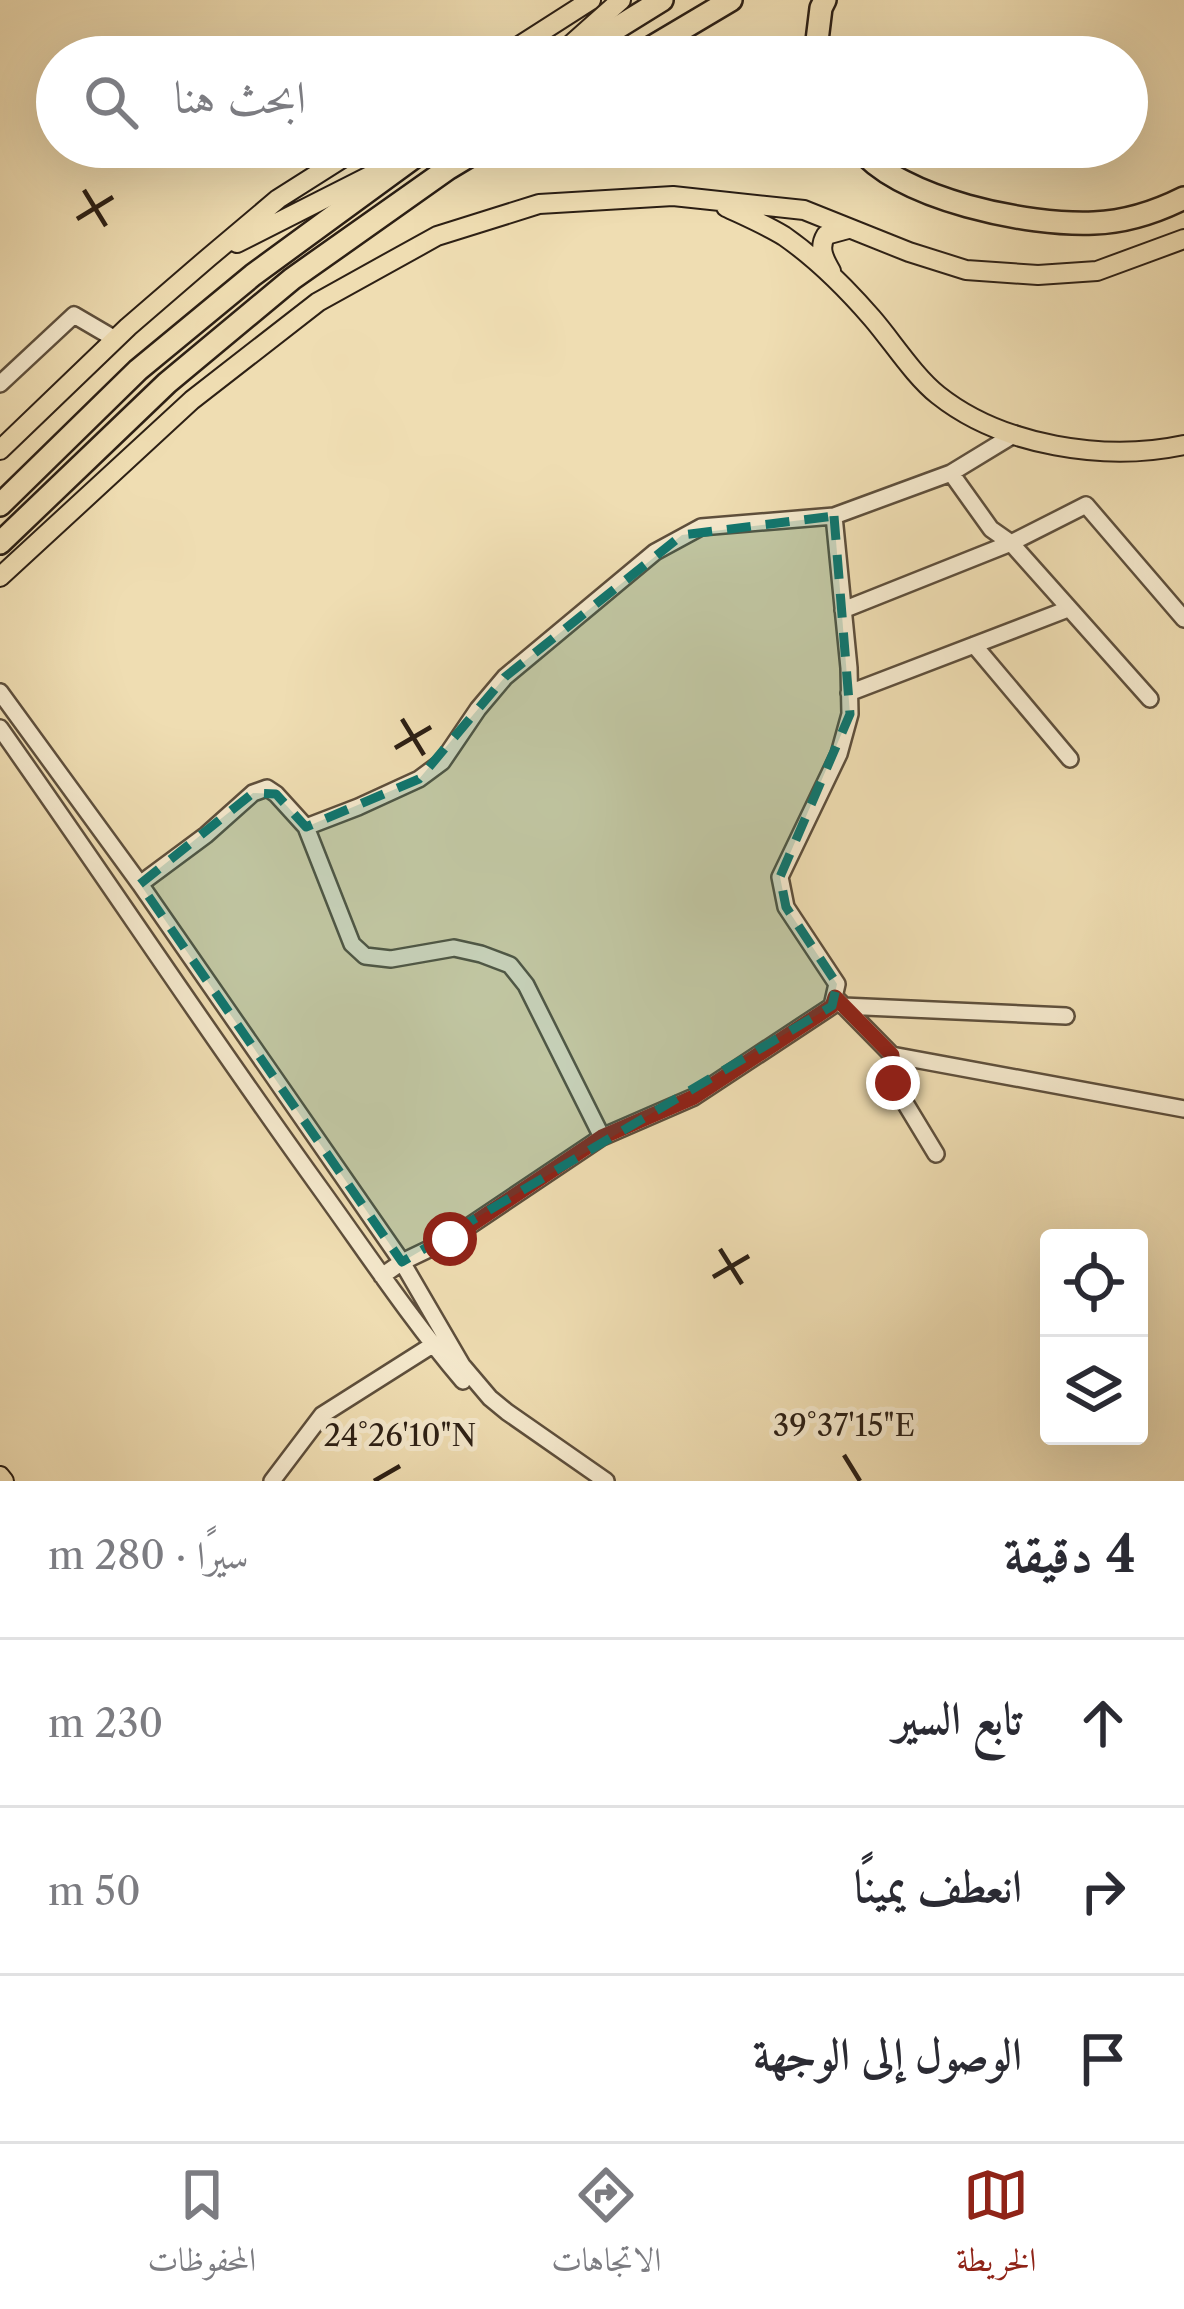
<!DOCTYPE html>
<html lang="ar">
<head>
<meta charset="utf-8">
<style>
	body { margin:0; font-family:"Libre Caslon Text",Amiri,serif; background:#f2f2f3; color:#2b2b33; direction:rtl }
	.controls { position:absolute; right:36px; bottom:36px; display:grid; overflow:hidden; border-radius:12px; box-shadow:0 12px 48px #0002 }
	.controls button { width:108px; height:108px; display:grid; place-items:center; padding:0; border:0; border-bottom:3px solid #e1e1e2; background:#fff; color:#2b2b33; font:60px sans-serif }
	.stop { position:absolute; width:36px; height:36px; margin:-27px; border:9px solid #8f2418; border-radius:50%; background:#fff }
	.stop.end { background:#8f2418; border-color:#fff; box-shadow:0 3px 12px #0008 }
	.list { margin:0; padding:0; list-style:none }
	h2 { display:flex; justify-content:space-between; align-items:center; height:156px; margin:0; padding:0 48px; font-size:51px }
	h2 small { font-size:39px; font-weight:400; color:#7c7c81 }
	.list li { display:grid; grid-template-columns:78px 1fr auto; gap:36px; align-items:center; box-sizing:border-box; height:168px; padding:0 48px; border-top:3px solid #e1e1e2 }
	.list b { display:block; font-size:45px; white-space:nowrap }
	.list em { font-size:39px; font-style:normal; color:#7c7c81 }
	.icon { flex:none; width:66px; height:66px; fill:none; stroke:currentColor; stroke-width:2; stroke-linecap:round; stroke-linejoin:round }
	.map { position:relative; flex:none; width:1184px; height:1481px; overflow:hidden; direction:ltr }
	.search { position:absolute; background:#fff; box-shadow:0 12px 48px #0002; left:36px; right:36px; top:36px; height:132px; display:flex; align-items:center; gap:30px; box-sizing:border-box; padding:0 42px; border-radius:66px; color:#7c7c81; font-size:45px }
	.sheet { height:660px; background:#fff }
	nav { display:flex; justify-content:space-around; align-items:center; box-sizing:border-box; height:168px; border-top:3px solid #e1e1e2; background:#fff; font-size:33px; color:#7c7c81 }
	nav a { display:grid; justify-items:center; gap:6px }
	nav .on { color:#8f2418 }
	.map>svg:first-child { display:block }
</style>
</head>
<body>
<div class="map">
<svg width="1184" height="1481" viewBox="0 0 1184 1481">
	<rect width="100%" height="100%" fill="#efddb2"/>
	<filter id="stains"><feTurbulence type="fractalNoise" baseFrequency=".00167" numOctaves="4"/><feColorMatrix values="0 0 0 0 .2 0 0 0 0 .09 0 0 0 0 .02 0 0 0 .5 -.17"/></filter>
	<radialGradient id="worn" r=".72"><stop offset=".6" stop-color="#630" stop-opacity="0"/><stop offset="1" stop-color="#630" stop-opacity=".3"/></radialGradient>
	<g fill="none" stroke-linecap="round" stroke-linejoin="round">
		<defs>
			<path id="minor" d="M0,384L74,315L115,339
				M951,473L991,529L1011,543L1150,699
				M843,610L1011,543L1086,505L1184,619
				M974,645L1070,759
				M0,692L140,884L402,1262L462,1365L490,1398L507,1412L606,1481
				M849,693L1068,609
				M0,728C108,881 212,1039 322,1191C368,1255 412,1321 463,1381
				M306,827L358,807L419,779L442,762L478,709L505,677L655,552L701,527L834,516L951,473L1015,434
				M140,884L206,835L253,793L267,788L276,794L306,827L352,944L365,956L391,959L454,948L481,954L510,965L526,985L602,1137
				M835,997L892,1055L1184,1109
				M843,1006L1066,1016
				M892,1055L893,1083L936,1154
				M382,1276L402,1262L450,1239L602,1137L694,1097L832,1006L837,984L786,907L780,877L839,754L850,714L849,668L834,516
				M272,1481L322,1415L434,1344"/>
			<path id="major" d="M502,57L591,0
				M557,57L621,0
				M726,207C745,216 766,225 784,236C817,259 846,288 872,318C892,341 914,376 938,395C1002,446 1105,462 1184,445
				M237,243L395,163
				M831,271C824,259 818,248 826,235L848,229
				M0,450L128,327L208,258L278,199L360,147
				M0,577L192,400L318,302L437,236L539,204L673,196L804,210L909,252L966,270L1038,275L1097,271L1184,239
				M0,1476L4,1481"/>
			<path id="highway" d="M570,57L662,0
				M635,57L731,0
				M815,57L821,8L825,0
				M858,147C900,200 1029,226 1094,223C1126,222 1156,212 1184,198
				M0,505L138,370L253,275L428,147
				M0,543L167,383L292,279L449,168L484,147"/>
		</defs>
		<use href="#minor" stroke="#5e4f3c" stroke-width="20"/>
		<use href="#major" stroke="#2d2015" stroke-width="22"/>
		<use href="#highway" stroke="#2d2015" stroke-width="26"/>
		<use href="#minor" stroke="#f5e9cd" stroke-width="15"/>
		<use href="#major" stroke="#efddb2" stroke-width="18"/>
		<use href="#highway" stroke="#efddb2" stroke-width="21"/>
	</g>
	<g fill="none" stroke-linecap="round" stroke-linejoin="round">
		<path stroke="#8f2418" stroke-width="15" d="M450,1239L602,1137L694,1097L832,1006L835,997L892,1055L893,1083"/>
	</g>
	<path fill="#0f766e" fill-opacity="0.2" stroke="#0f766e" stroke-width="9" stroke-dasharray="24 15" stroke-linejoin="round" d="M834,516L850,714L780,877L786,907L837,984L832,1006L402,1262L140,884L253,793L276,794L306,827L419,779L505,677L682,535Z"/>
	<path fill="none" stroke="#2d2015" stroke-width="4.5" d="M84,190L106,226M77,219L113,197M402,719L424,755M395,748L431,727M720,1249L742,1284M713,1277L749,1256M844,1455L860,1481M374,1481L400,1466"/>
	<g font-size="30" text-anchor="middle" fill="#2d2015" stroke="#f5e9cd" stroke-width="10" stroke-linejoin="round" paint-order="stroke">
		<text x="844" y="1436">39°37'15"E</text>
		<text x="400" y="1446">24°26'10"N</text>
	</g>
	<rect width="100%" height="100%" filter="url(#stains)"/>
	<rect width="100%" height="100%" fill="url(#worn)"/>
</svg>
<div class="controls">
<button><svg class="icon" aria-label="locate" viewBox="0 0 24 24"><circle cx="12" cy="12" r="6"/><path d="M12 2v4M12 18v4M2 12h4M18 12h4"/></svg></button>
<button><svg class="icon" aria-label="layers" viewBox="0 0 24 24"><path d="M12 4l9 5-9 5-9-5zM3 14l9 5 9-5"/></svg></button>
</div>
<div class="stop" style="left:450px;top:1239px"></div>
<div class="stop end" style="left:893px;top:1083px"></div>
<div class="search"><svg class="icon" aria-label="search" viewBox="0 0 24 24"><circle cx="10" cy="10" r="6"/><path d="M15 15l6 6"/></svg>ابحث هنا</div>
</div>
<section class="sheet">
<h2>4 دقيقة<small>سيرًا · 280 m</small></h2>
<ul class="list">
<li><svg class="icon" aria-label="ahead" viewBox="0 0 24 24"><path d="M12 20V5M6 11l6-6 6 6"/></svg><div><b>تابع السير</b></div><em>230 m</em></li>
<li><svg class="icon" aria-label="right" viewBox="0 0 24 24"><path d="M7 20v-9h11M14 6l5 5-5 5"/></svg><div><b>انعطف يمينًا</b></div><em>50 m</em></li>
<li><svg class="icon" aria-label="arrive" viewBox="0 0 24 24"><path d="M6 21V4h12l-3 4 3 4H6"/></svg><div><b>الوصول إلى الوجهة</b></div></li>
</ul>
</section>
<nav>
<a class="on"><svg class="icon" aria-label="map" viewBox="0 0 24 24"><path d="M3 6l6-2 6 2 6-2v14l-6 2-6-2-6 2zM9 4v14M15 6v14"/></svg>الخريطة</a>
<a><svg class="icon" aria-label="directions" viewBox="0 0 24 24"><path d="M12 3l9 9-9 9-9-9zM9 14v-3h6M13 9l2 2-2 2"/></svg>الاتجاهات</a>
<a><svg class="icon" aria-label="saved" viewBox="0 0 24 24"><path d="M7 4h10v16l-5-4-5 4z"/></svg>المحفوظات</a>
</nav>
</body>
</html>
